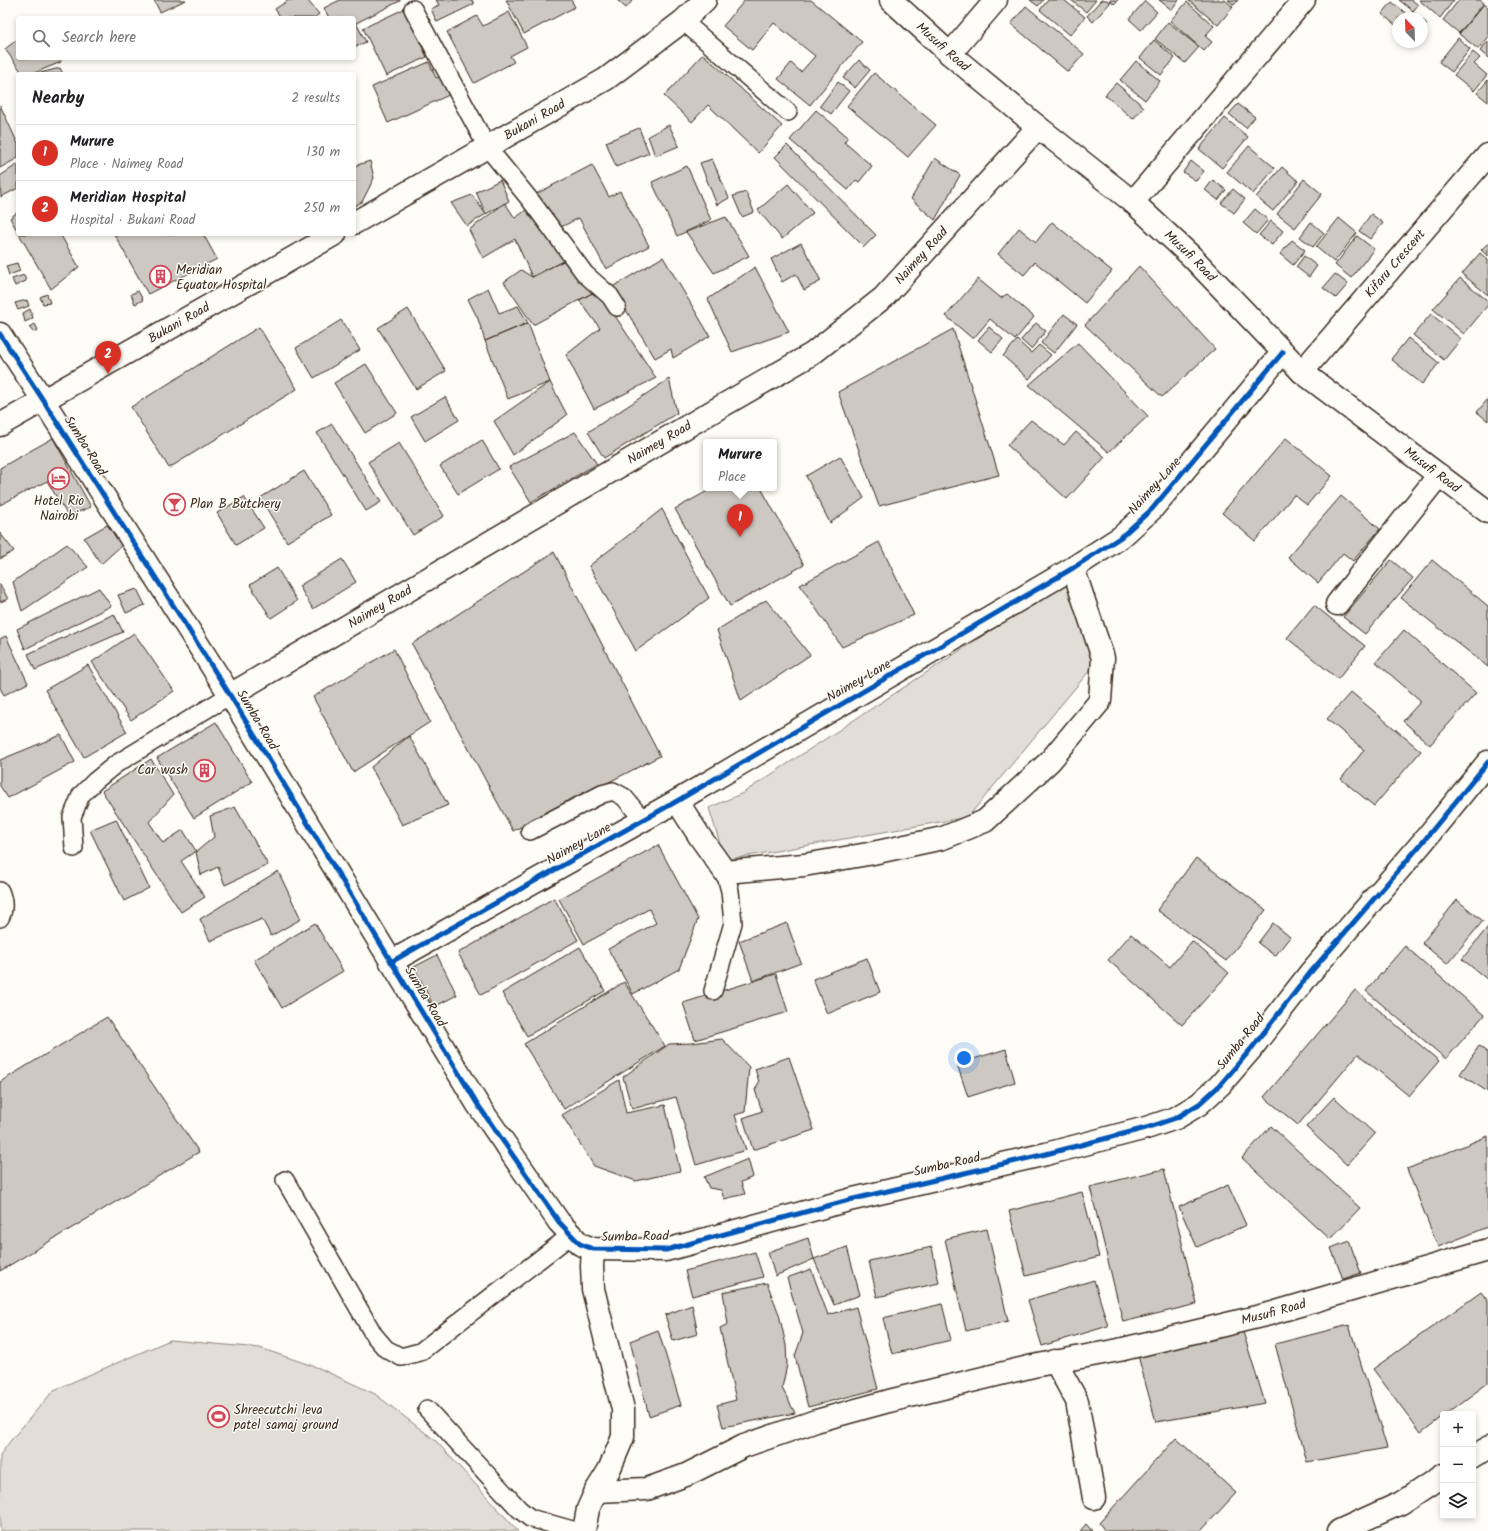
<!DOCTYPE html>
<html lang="en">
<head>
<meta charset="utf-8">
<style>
	body { margin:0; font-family:Kalam,sans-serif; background:#f2f2f2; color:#202124 }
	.controls { position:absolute; right:12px; bottom:12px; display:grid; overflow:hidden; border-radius:4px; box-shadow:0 2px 6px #0003 }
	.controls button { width:36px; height:36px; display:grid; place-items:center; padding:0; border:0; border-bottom:1px solid #e0e0e0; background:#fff; color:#202124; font:20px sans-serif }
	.compass { position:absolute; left:1392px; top:12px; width:36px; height:36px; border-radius:50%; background:#fff; box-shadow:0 2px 6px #0003; rotate:337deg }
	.you { position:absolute; left:964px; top:1058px; width:14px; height:14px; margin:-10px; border:3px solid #fff; border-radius:50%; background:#1a73e8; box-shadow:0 0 0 6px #1a73e833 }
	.badge { display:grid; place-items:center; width:26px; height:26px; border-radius:50%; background:#d93025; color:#fff; font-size:13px; font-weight:700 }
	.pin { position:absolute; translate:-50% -33px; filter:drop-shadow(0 1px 2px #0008) }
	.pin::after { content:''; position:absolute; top:21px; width:14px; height:12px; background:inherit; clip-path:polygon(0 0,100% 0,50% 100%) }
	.popup { position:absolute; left:703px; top:439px; width:74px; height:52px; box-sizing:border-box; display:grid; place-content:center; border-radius:4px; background:#fff; filter:drop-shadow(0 1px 3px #0005); font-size:13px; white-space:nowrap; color:#757577 }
	.popup b { font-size:15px; color:#202124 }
	.popup::after { content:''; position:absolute; left:50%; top:100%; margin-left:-8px; border:8px solid transparent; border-top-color:#fff }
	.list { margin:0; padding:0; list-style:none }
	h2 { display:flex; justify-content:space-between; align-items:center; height:52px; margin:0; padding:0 16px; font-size:17px }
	h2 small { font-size:13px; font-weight:400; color:#757577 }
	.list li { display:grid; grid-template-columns:26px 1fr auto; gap:12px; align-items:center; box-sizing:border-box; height:56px; padding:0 16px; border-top:1px solid #e0e0e0 }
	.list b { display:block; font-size:15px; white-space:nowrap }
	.list p { margin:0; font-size:13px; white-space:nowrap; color:#757577 }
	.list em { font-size:13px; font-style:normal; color:#757577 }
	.icon { flex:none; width:22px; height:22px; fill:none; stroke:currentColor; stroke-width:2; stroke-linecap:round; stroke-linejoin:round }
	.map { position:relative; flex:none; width:1488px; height:1531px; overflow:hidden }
	.search { position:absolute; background:#fff; box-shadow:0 2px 6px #0003; left:16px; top:16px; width:340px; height:44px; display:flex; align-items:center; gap:10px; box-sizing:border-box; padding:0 14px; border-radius:4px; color:#757577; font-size:15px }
	.panel { position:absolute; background:#fff; box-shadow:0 2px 6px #0003; left:16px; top:72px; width:340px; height:164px; border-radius:4px }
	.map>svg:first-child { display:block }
</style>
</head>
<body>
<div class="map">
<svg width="1488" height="1531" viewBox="0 0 1488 1531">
	<rect width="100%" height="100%" fill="#fdfcf7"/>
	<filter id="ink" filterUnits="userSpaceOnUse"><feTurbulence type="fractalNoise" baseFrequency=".025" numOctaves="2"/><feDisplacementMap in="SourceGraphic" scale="8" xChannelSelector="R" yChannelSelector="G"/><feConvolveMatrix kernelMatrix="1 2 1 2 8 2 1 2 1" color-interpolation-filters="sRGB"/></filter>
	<g filter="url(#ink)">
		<path fill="#e1ded7" stroke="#8e847a" d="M1073,568L1095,664L968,817L725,860L709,808L743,793L1002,623Z
			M170,1340L260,1348L319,1368L375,1394L436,1441L518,1531H0V1455L11,1440L54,1390Z"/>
		<path fill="#cdc8c2" stroke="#3b2a1e" d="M154,0H186L160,12Z
			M289,0H307L319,14L314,18H281L275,9Z
			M340,0H400V1L356,23L366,42L354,47V18H329L324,8Z
			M436,0H472L474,4L437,22L431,9L439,5Z
			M506,0H571L575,7L524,34Z
			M617,0H633L626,8Z
			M745,0H811L862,42L810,105L778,79L791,63L801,72L815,56L774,23L752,50L723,26Z
			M1030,0H1043L1038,6Z
			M1048,0H1064L1085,17L1070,35L1040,10Z
			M1071,0H1096L1086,12Z
			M1101,0H1107L1110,3L1093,22L1087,16Z
			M1109,0H1118L1114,4Z
			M1159,0H1179L1172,10Z
			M1188,0H1225L1233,7L1218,25Z
			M1228,0H1238L1234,5Z
			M1399,0H1412L1418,5L1413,11Z
			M1419,0H1454L1440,18Z
			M1459,0H1480L1484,3L1459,33L1443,20Z
			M1145,1L1157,12L1141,30L1129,19Z
			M1187,2L1214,26L1205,36L1212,42L1204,51L1170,21Z
			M1392,2L1408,15L1406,18H1398V27L1382,14Z
			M1484,4L1488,7V38L1478,49L1459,34Z
			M1026,6L1084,54L1068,72L1011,24Z
			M404,9L427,57L386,76L363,28Z
			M509,12L527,47L510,56L514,62L474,83L447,32L477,16L483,26Z
			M1413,12L1420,18H1409Z
			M1422,19L1427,24L1422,30Z
			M1168,22L1199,47L1185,63L1155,39Z
			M1458,38L1470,49L1452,72L1439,62Z
			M18,39V58H59L61,62L32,74H23L5,49Z
			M1154,40L1175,58L1161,75L1140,58Z
			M1488,41V58L1480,51Z
			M1473,52L1480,58L1474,64L1487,75L1474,91L1454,75Z
			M703,54L782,126L758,153L708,105L692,122L664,96Z
			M859,60L870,70L855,88L843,78Z
			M1136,61L1160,81L1145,100L1120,80Z
			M429,62L436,78L443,75L451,94L388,123L372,87Z
			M60,68L63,74H36Z
			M874,73L936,125L908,157L847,106Z
			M1488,80V102L1477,93Z
			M838,82L849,91L831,114L820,106Z
			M1116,83L1144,107L1133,119L1105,95Z
			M1238,104L1255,117L1246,128L1229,114Z
			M0,105L18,144V158L0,168Z
			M816,110L848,137L844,142L872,166L859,182L856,180L848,190L790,140Z
			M1225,118L1248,137L1222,168L1199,149Z
			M669,125L679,146L655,156L648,136Z
			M639,128L649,153L616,167L606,142Z
			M787,145L876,235L864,247L775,157Z
			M1249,146L1275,168L1253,194L1227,172Z
			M935,158L960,175L935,220L911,199Z
			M712,159L729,198L717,205L700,163Z
			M370,161L374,178L362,202L354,206V166Z
			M1191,161L1204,171L1196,181L1183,172Z
			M18,164V188L1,197L0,176Z
			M592,165L609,197L620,191L649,246L606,269L579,218L555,230L536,194Z
			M687,166L711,220L677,236L652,182Z
			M1282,167L1298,181L1273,211L1256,197Z
			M1304,179L1322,194L1295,228L1277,214Z
			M500,180L509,201L486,214L476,192Z
			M1213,180L1226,190L1218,200L1205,190Z
			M788,184L813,213L782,239L758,210Z
			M1233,189L1245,199L1234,213L1221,203Z
			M746,192L754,212L742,217L733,196Z
			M472,195L486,214L467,226L451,203Z
			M505,203L515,218L533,205L567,259L532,277L515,239L483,258L469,230Z
			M1255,209L1268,220L1256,234L1243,223Z
			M18,212V232L10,218Z
			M1371,214L1383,223L1370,239L1359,231Z
			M726,217L749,256L714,273L686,232Z
			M1339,218L1357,233L1334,262L1316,247Z
			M1271,221L1283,231L1272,245L1259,235Z
			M1052,222L1112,271L1085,303L1035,262L1024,275L998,254L1019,228L1036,242Z
			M1311,222L1324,233L1313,247L1300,237Z
			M19,234H60L79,267L51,289Z
			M114,234H203L217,259L148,294Z
			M1357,236L1374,249L1351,278L1335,265Z
			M1292,240L1305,250L1293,265L1280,254Z
			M801,243L821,281L804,290L796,274L782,282L771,259Z
			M1488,243V256L1481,250Z
			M1480,253L1488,260V295L1462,274Z
			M1304,256L1317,266L1309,277L1296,267Z
			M663,257L710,336L673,358L671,349L655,358L612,287Z
			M567,259L598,290L533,325L504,282L521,270L532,277Z
			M17,263L20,271L9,275L6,266Z
			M1139,266L1215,349L1162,397L1085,325Z
			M755,267L789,332L732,352L708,299Z
			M1335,274L1348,284L1336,298L1323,288Z
			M24,275L26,281L15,286L12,279Z
			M1460,278L1488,301V305L1464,334L1433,309Z
			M978,279L1001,298L1007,294L1034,317L1015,340L990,319L973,339L946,316Z
			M488,288L499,313L518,306L528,323L485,341L478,319L468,299Z
			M598,290L656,378L594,409L566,355L600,328L579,300Z
			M138,291L143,300L135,304L131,294Z
			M47,294L50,303L43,304L40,297Z
			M27,300L29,306L18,310L15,303Z
			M30,309L33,318L25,322L23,313Z
			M408,309L446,371L416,389L378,328Z
			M1064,314L1077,324L1054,353L1041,343Z
			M1431,314L1461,339L1444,360L1413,335Z
			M341,320L360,350L314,378L296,348Z
			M528,323L550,382L508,399L485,341Z
			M1036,323L1046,331L1031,349L1021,340Z
			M35,324L38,330L33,332L29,327Z
			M259,327L297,389L169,468L131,407Z
			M989,327L1003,339L992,352L978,340Z
			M953,329L999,475L879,506L838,392Z
			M1408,338L1439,363L1422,384L1391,359Z
			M1017,340L1031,353L1039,345L1051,355L1029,379L1003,356Z
			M1078,343L1148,416L1109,452L1029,385Z
			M366,364L397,413L365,433L334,383Z
			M669,379L677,413L604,458L588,432Z
			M550,382L567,415L513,455L494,421Z
			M445,397L459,420L425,441L411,417Z
			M1488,399V421L1477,412Z
			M1031,420L1064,445L1076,432L1105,457L1067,499L1007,445Z
			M332,424L381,502L366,511L317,433Z
			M575,432L597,464L531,502L509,467Z
			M53,438L91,507L68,516L47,481L0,505V468Z
			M1286,438L1332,476L1307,505L1294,495L1255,541L1222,513Z
			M482,440L499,469L458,494L440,466Z
			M399,443L444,516L413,535L368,462Z
			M840,456L864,498L830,523L806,476Z
			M304,471L331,515L287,542L260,498Z
			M713,488H761L804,565L730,606L675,509Z
			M1341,496L1380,529L1353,561L1343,553L1318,583L1288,557Z
			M244,497L264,528L236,545L217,513Z
			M662,509L709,598L636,651L589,566Z
			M107,525L123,544L101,564L84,538Z
			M0,533L14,551L0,559Z
			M879,542L914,615L842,647L800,585Z
			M67,544L88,567L22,611L13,582Z
			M554,552L660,756L513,831L412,644Z
			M342,559L356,582L313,609L299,586Z
			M1391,560L1413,578L1365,634L1343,617Z
			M1432,560L1488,606V667L1401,598Z
			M277,568L297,601L271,618L250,585Z
			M0,584L8,599L0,602Z
			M99,588L111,606L25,649L17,629Z
			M137,589L145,605L126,613L118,595Z
			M766,600L810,655L741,701L717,630Z
			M1314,605L1365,646L1338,679L1287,638Z
			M114,614L123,632L35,670L28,654Z
			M1404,630L1476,693L1430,745L1403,721L1421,701L1376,662Z
			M134,633L174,691L131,720L92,662Z
			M6,636L28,683L4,695L0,688V639Z
			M394,649L430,722L353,772L313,697Z
			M88,665L127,732L84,757L45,690Z
			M1351,692L1421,751L1374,806L1341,779L1364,750L1327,719Z
			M216,722L252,782L194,818L157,758Z
			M61,735L75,762L8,798L0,786V760Z
			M409,736L448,805L402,825L371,767Z
			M151,759L173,795L149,822L163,843L183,830L196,851L181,861L205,897L181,912L102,791Z
			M235,807L268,865L225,885L218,867L201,875L196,852L214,837L210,816Z
			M116,819L149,888L124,901L90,830Z
			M658,845L698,919L679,969L633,994L608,949L656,923L649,909L584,944L559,899Z
			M1196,858L1266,910L1226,961L1157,910Z
			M278,871L301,919L271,936L262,919L210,941L200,919Z
			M554,898L578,940L481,995L458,953Z
			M1457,900L1483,921L1447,964L1422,943Z
			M315,923L343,971L282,1008L254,960Z
			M787,923L801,963L753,981L739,941Z
			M1273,923L1290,937L1275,956L1258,943Z
			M1488,927V980L1462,959Z
			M1131,934L1170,967L1192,941L1229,973L1182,1025L1108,960Z
			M1405,946L1484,1015L1446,1059L1366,991Z
			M580,947L605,991L527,1036L502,993Z
			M437,955L457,995L434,1007L414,967Z
			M867,958L880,992L827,1014L813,979Z
			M776,974L788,1012L695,1040L683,1003Z
			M624,982L665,1046L564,1109L524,1044Z
			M1355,990L1439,1061L1409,1096L1358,1054L1298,1125L1264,1097Z
			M107,1017L199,1152L0,1271V1082Z
			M722,1039L749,1067L745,1112L735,1115L746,1150L696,1165L676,1097L632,1109L623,1077L669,1044L692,1043Z
			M1479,1046L1488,1053V1092L1460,1074Z
			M1006,1049L1015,1082L968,1097L957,1064Z
			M789,1057L814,1130L753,1150L743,1118L762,1111L755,1090L759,1082L755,1069Z
			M619,1080L626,1113L665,1105L680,1171L636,1181L594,1166L562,1115Z
			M1334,1097L1375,1134L1347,1165L1306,1127Z
			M1271,1126L1360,1208L1330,1239L1242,1158Z
			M1488,1136V1227L1438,1247L1407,1169Z
			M748,1159L753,1177L741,1182L745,1194L724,1199L721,1190L709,1188L704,1177Z
			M1164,1169L1197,1304L1123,1322L1090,1187Z
			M1228,1185L1246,1225L1197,1247L1179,1207Z
			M1082,1192L1099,1257L1026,1276L1009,1211Z
			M987,1229L1008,1321L966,1331L945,1239Z
			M808,1238L814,1259L775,1276L768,1252Z
			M1349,1241L1361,1273L1343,1279L1331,1248Z
			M847,1247L860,1295L834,1305L814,1259Z
			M932,1247L939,1283L877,1297L869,1261Z
			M755,1252L763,1277L692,1296L685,1271Z
			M811,1269L828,1315L856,1307L878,1389L808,1407L795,1356L803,1333L787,1278Z
			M1094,1280L1108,1326L1042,1346L1028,1300Z
			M767,1283L779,1314L786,1345L787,1365L782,1388L795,1413L723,1427L717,1405L736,1400L720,1328L728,1324L723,1292Z
			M1481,1292L1488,1301V1383L1446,1414H1443V1416L1421,1433L1373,1369Z
			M942,1304L951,1340L892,1354L883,1318Z
			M692,1305L698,1334L673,1341L665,1315Z
			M1240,1322L1265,1403L1156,1422L1137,1352Z
			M1349,1325L1387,1448L1307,1462L1275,1344Z
			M658,1330L681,1405L649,1416L630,1341Z
			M1176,1438L1236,1493L1201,1531H1105L1099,1523Z
			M1086,1524L1092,1531H1080Z"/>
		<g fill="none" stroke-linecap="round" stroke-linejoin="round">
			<defs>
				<path id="service" d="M413,9L487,147L531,201L585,274L610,296L617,307
					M683,21L788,112
					M530,831L602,794L613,791L624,797L643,820
					M74,848L72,817L81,795L95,781L116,764L230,695
					M0,891C4,901 5,909 0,918
					M713,991L733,923L730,891L725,872
					M285,1180L374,1335L386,1349L401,1357L420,1352L571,1235
					M427,1409L519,1509L530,1518L576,1531"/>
				<g id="minor">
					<path id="s1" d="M891,0L950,54L1038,127L1133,202L1192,257L1302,372L1488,512"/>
					<path d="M950,54L996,0"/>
					<path d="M1133,202L1304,0"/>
					<path id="s2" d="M354,223L606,79L683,21L705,0"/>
					<path d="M0,334L43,400L230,695L478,1105L559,1222L580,1244L593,1249L666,1250L849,1200L1046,1154L1146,1128L1176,1118L1199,1104L1220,1085L1251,1049L1310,973L1422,843L1488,762"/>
					<path id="s3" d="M1302,372L1488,155"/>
					<path id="s4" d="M0,425L335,234"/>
					<path d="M1337,604L1439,475"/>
					<path id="s5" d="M230,695L715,410L812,354L884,297L1038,127"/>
					<path d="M677,801L700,837L725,872L804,865L868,854L943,838L985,821L1050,761L1100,701L1103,658L1073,568"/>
					<path d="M391,962L677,801L1073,568L1121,537L1152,509L1283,352"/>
					<path d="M1055,1361L1077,1401L1094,1498"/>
					<path d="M1473,1457L1488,1448"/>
					<path id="s6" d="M596,1491L647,1489L686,1475L744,1446L816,1421L889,1401L1033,1366L1119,1350L1269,1314L1488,1250"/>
					<path d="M584,1531L588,1509L596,1491L609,1470L623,1437V1409L593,1289L592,1266L593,1249"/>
					<path d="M1339,1531L1401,1503L1443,1475"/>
				</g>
			</defs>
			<use href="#service" stroke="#3b2a1e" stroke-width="20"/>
			<use href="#minor" stroke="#3b2a1e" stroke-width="25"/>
			<use href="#service" stroke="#fdfcf7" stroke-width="17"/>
			<use href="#minor" stroke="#fdfcf7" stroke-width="22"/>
			<defs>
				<path id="cycleway" d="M0,334L43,400L230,695L478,1105L559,1222L580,1244L593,1249L666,1250L849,1200L1046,1154L1146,1128L1176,1118L1199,1104L1220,1085L1251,1049L1310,973L1422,843L1488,762
					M391,962L677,801L1073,568L1121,537L1152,509L1283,352"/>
			</defs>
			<use href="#cycleway" stroke="#fdfcf7" stroke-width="8"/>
			<use href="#cycleway" stroke="#0057b8" stroke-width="5"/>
		</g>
	</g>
	<defs>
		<symbol id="building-ring" viewBox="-11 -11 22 22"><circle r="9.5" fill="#fdfcf7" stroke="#d1495b" stroke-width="1.5"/><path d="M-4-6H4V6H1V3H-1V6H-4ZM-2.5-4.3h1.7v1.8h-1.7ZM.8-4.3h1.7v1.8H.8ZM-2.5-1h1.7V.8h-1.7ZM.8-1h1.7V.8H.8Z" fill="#d1495b"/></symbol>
		<symbol id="hotel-ring" viewBox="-11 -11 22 22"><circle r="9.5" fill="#fdfcf7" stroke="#d1495b" stroke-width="1.5"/><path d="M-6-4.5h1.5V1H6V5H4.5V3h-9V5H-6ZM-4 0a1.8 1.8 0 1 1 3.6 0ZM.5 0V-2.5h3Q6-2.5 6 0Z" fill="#d1495b"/></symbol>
		<symbol id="bar-ring" viewBox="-11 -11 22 22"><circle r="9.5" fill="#fdfcf7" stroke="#d1495b" stroke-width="1.5"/><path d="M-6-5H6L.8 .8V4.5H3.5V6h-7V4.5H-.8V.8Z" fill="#d1495b"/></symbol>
		<symbol id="stadium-ring" viewBox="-11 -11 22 22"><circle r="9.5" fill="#fdfcf7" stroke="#d1495b" stroke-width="1.5"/><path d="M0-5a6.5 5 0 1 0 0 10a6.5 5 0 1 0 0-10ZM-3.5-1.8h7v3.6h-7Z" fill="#d1495b"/></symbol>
	</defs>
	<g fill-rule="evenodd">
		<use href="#building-ring" x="148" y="264" width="25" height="25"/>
		<use href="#hotel-ring" x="46" y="466" width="25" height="25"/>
		<use href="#bar-ring" x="162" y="492" width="25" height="25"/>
		<use href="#building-ring" x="192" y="758" width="25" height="25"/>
		<use href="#stadium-ring" x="206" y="1404" width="25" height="25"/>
	</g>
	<g text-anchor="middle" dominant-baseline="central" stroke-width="3" stroke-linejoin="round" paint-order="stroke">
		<g font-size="13" fill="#3b2a1e" stroke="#fdfcf7">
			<text stroke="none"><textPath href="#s1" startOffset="70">Musufi Road</textPath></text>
			<text stroke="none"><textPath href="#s2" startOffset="208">Bukani Road</textPath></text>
			<text stroke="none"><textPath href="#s5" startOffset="822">Naimey Road</textPath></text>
			<text stroke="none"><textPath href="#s1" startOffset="394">Musufi Road</textPath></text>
			<text stroke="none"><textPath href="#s3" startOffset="143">Kifaru Crescent</textPath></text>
			<text stroke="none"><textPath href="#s4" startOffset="206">Bukani Road</textPath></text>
			<text stroke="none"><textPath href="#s5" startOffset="498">Naimey Road</textPath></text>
			<text transform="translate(85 446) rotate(58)">Sumba Road</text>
			<text stroke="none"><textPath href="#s1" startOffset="718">Musufi Road</textPath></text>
			<text transform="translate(1155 486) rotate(-48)">Naimey Lane</text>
			<text stroke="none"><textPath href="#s5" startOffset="174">Naimey Road</textPath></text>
			<text transform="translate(859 681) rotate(-30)">Naimey Lane</text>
			<text transform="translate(257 720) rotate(59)">Sumba Road</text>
			<text transform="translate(579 844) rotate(-29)">Naimey Lane</text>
			<text transform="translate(425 997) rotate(59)">Sumba Road</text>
			<text transform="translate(1241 1042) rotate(-51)">Sumba Road</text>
			<text transform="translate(947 1165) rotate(-13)">Sumba Road</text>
			<text transform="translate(635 1237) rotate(-1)">Sumba Road</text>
			<text stroke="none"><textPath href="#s6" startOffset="704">Musufi Road</textPath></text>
		</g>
		<g font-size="13" fill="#3b2a1e" stroke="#fdfcf7" text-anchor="start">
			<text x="176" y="270">Meridian<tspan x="176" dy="15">Equator Hospital</tspan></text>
			<text x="59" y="501" text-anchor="middle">Hotel Rio<tspan x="59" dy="15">Nairobi</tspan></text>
			<text x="190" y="504">Plan B Butchery</text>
			<text x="188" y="770" text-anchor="end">Car wash</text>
			<text x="234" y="1410">Shreecutchi leva<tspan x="234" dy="15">patel samaj ground</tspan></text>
		</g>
	</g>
</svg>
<div class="controls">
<button>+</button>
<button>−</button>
<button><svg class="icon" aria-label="layers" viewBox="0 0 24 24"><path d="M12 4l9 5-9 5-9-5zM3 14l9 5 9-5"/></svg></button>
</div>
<svg class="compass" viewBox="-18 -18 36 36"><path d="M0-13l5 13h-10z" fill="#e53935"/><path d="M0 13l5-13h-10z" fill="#757577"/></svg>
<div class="you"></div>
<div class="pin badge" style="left:740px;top:537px">1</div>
<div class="popup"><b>Murure</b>Place</div>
<div class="pin badge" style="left:108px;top:374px">2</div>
<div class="search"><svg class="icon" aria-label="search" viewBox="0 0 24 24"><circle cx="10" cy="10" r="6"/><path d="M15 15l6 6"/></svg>Search here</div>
<section class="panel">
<h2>Nearby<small>2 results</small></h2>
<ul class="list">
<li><span class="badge">1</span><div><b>Murure</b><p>Place · Naimey Road</p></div><em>130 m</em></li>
<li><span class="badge">2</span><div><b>Meridian Hospital</b><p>Hospital · Bukani Road</p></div><em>250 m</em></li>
</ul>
</section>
</div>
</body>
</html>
